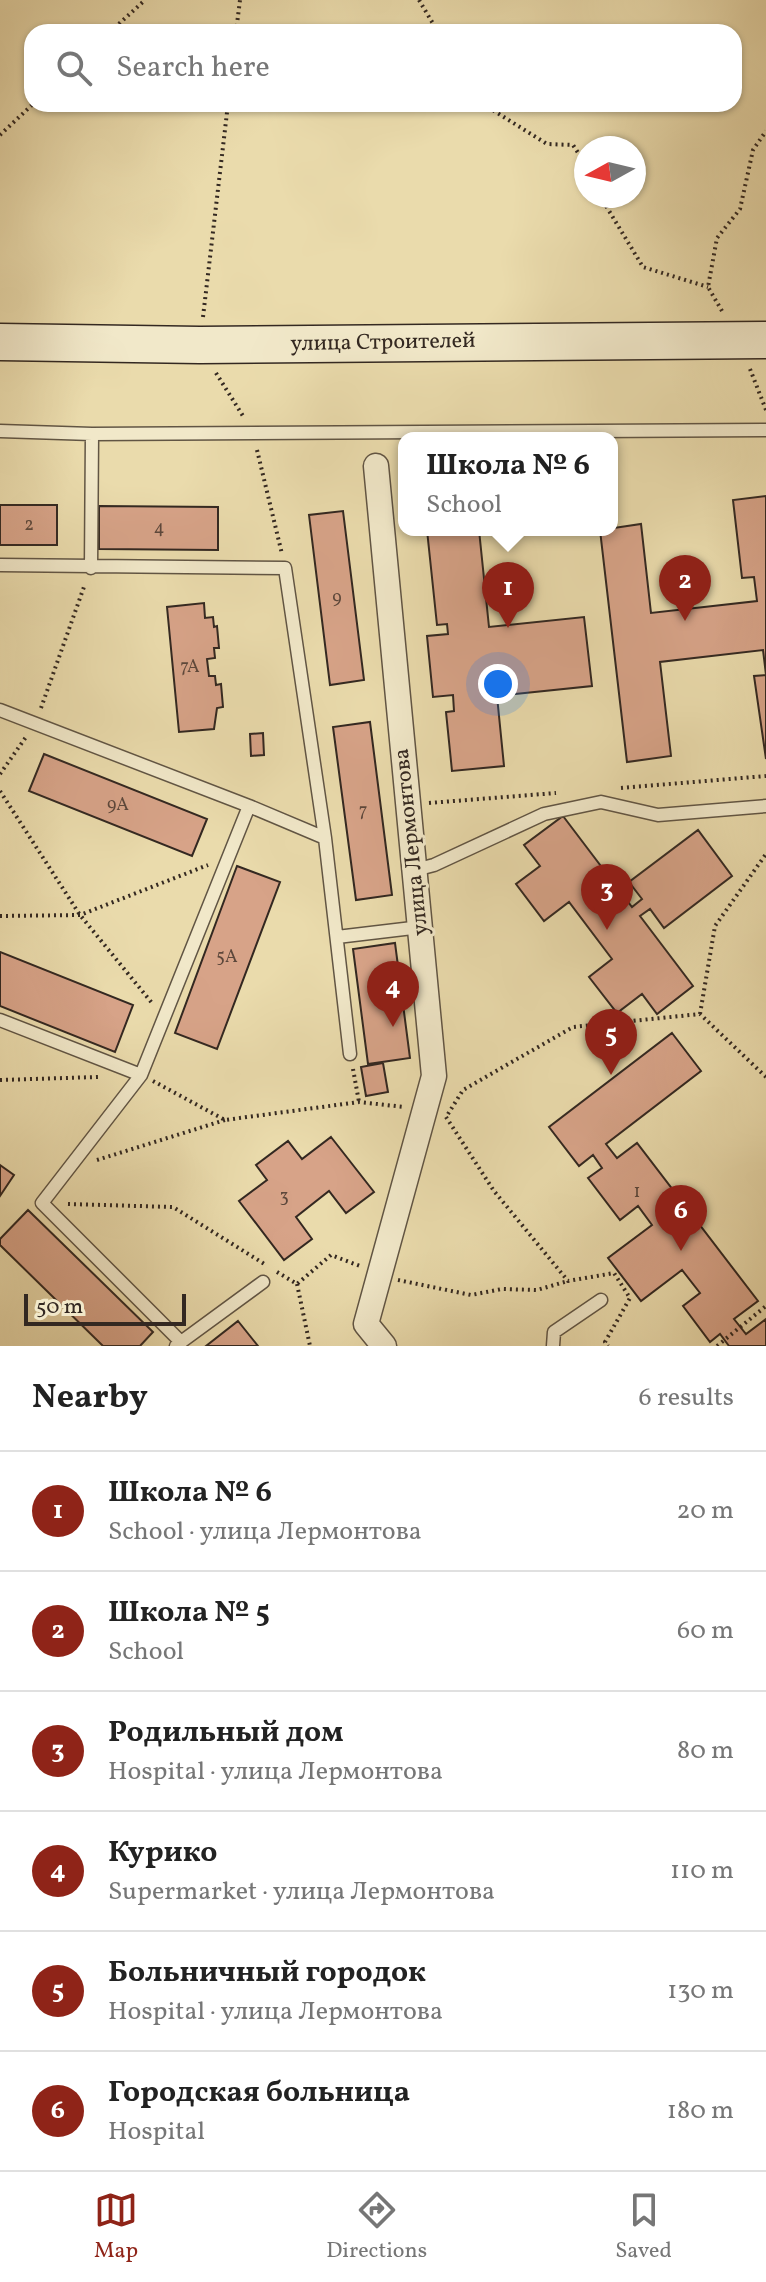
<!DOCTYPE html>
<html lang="en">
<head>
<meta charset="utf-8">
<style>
	body { margin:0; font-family:Vollkorn,serif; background:#f2f2f2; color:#222 }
	.compass { position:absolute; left:574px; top:136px; width:72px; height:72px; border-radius:50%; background:#fff; box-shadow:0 2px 6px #0004; rotate:262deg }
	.scale { position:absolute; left:24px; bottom:20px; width:162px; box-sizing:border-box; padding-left:8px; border:4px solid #332821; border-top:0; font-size:22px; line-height:28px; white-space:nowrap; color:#332821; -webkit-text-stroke:6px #f1e8c9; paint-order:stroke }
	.you { position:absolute; left:498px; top:684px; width:28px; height:28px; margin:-20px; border:6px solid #fff; border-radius:50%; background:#1a73e8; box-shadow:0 0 0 12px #1a73e833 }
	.badge { display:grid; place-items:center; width:52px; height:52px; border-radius:50%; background:#8f2418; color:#fff; font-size:26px; font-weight:700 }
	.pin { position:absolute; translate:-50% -66px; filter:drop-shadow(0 2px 4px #0008) }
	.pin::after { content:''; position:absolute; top:42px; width:28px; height:24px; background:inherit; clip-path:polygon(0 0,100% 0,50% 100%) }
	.popup { position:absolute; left:398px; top:432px; width:220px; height:104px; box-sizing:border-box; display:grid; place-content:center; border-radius:16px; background:#fff; filter:drop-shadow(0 2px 6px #0005); font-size:26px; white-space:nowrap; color:#767676 }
	.popup b { font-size:30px; color:#222 }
	.popup::after { content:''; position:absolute; left:50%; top:100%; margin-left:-16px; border:16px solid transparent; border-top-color:#fff }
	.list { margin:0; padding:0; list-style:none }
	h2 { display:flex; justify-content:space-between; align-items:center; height:104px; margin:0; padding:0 32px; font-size:34px }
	h2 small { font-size:26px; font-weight:400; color:#767676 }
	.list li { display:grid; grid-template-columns:52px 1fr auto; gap:24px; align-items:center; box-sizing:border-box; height:120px; padding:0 32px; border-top:2px solid #e0e0e0 }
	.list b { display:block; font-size:30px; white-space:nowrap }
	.list p { margin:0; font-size:26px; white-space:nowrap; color:#767676 }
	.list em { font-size:26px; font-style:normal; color:#767676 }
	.icon { flex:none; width:44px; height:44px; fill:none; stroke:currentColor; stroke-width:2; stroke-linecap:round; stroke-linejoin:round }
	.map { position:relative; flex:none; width:766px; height:1346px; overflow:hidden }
	.search { position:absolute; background:#fff; box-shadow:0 2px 6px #0004; left:24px; right:24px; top:24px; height:88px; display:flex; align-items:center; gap:20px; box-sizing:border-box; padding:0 28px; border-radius:24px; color:#767676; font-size:30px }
	.sheet { height:824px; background:#fff }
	nav { display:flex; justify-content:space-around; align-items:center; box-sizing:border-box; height:112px; border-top:2px solid #e0e0e0; background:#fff; font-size:22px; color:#767676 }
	nav a { display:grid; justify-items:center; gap:4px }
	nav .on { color:#8f2418 }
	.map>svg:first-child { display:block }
</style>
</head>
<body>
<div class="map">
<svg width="766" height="1346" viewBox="0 0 766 1346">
	<rect width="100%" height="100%" fill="#eadbac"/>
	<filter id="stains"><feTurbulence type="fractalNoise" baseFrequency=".0025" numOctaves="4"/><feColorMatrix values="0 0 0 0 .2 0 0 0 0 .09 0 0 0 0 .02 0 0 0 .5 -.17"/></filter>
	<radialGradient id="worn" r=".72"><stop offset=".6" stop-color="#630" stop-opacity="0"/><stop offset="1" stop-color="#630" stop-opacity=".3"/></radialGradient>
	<path fill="#d7a388" stroke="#332821" stroke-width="2" d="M766,496V759L754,676L766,675L763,650L660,662L671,756L627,762L600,530L641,524L651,613L757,601L754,577L742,578L733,500Z
		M0,505H57V545H0Z
		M99,506L218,507V550L99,549Z
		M343,511L364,680L330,685L309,515Z
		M427,530H479L489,627L584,617L592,686L497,696L504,766L452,771L446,712L454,711L453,695L433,697L427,636L448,634L447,624L437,625Z
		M204,603L205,618L213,617L214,627L217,626L219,648H214L215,658L207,659L209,676H215L216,685L221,684L223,707L217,708L214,729L179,732L167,607Z
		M370,722L392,895L356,900L333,727Z
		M263,733L264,755L251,756L250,734Z
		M44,754L207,819L192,856L29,791Z
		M563,816L632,907L642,899L629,882L698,830L732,876L664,928L650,909L640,916L693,986L657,1014L642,994L617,1013L589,977L612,959L569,902L544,921L516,884L540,866L524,845Z
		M237,866L280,882L217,1049L175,1033Z
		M395,943L410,1058L368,1064L353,949Z
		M0,952L133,1005L115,1052L0,1006Z
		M672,1033L701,1071L606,1144L617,1158L637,1143L758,1301L734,1319L746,1334L766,1319V1346H729L720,1334L710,1342L683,1306L700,1293L682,1270L641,1301L608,1258L652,1225L638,1206L620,1220L588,1178L602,1168L593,1155L579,1166L549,1127Z
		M383,1063L388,1092L366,1096L361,1067Z
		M331,1137L374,1192L346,1213L329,1191L296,1217L312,1239L284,1260L239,1201L267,1180L256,1165L288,1141L302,1159Z
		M0,1165L14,1175L0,1196Z
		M28,1210L153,1332L140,1346H103L0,1245V1239Z
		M238,1321L258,1346H206Z"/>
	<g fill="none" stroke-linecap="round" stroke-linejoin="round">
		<defs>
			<path id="service" d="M0,431L92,434
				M0,565L285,568L325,838L350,1054
				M91,568L92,434L766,430
				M0,710L249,806L141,1075
				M249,806L325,838
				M415,870L434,865L544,814L601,802L658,815L766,806
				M337,937L421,927
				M0,1020L141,1075L42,1203L181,1342L176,1346
				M181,1342L263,1282
				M553,1346L554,1332L601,1300"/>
			<path id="minor" d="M376,466L434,1076L366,1324L384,1346"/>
			<path id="secondary" d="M0,342L200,345L766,340"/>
		</defs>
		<use href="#service" stroke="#615544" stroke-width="15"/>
		<use href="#minor" stroke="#615544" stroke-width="27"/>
		<use href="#secondary" stroke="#332821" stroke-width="39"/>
		<path stroke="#332821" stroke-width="4" stroke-dasharray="2 4" stroke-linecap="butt" d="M419,0L438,32
			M110,32L145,0
			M236,32L240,0
			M483,104L547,144L573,145L586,165
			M0,135L33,104
			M600,196L643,267L708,287
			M722,311L708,287L717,238L740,209L753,150L766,131
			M203,317L228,104
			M750,369L766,410
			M216,373L243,416
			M257,450L282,554
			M41,708L85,584
			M0,774L26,737
			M621,788L766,776
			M0,791L80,915L152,1003
			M429,803L556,793
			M0,916L80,915L208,865
			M700,1014L715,926L766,854
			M353,1069L359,1102
			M0,1080L98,1077
			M153,1081L225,1120L359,1102L404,1107
			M448,1114L463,1090L573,1027L700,1014L766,1077
			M446,1117L494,1191L568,1281L614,1273L630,1298L605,1342L608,1346
			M97,1160L225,1120
			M68,1204L173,1207L266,1265
			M277,1272L297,1284L331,1255L360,1266
			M398,1280L471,1295L502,1289L537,1290L568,1281
			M297,1284L310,1346
			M717,1346L766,1306"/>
		<use href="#service" stroke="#f1e8c9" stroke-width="12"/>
		<use href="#minor" stroke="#f1e8c9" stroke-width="24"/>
		<use href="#secondary" stroke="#f1e8c9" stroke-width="36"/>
	</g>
	<g text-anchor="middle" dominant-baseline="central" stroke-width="6" stroke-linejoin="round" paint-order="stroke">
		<g font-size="18" fill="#5c473b">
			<text x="29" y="525">2</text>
			<text x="159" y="528">4</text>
			<text x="337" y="598">9</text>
			<text x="190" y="667">7А</text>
			<text x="118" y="805">9А</text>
			<text x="363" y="811">7</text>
			<text x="227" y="957">5А</text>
			<text x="637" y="1192">1</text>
			<text x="284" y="1197">3</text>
		</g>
		<g font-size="22" fill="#332821" stroke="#f1e8c9">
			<text transform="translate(383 343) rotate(-1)">улица Строителей</text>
			<text transform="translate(412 842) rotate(-96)">улица Лермонтова</text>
		</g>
	</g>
	<rect width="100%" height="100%" filter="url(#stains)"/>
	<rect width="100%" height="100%" fill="url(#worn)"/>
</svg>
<svg class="compass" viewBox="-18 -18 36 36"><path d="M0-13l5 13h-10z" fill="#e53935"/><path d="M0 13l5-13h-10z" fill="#767676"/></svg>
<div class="scale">50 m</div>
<div class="you"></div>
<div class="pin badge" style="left:508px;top:628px">1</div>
<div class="popup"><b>Школа № 6</b>School</div>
<div class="pin badge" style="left:685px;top:621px">2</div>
<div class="pin badge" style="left:607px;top:930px">3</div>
<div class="pin badge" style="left:393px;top:1027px">4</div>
<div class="pin badge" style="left:611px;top:1075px">5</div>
<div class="pin badge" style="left:681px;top:1251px">6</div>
<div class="search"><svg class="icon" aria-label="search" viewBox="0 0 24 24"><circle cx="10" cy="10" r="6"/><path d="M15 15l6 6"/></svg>Search here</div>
</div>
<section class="sheet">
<h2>Nearby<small>6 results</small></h2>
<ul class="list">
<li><span class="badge">1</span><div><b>Школа № 6</b><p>School · улица Лермонтова</p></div><em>20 m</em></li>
<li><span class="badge">2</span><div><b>Школа № 5</b><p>School</p></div><em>60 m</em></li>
<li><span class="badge">3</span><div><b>Родильный дом</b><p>Hospital · улица Лермонтова</p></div><em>80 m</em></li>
<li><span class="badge">4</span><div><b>Курико</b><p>Supermarket · улица Лермонтова</p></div><em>110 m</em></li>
<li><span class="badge">5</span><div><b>Больничный городок</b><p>Hospital · улица Лермонтова</p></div><em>130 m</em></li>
<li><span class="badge">6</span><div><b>Городская больница</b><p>Hospital</p></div><em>180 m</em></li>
</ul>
</section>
<nav>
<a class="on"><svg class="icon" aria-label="map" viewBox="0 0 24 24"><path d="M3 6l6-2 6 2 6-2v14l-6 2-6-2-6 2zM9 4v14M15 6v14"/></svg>Map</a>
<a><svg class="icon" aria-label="directions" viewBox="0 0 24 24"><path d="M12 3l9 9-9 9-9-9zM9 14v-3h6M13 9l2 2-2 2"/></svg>Directions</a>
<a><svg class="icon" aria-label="saved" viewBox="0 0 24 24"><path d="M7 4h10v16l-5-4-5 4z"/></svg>Saved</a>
</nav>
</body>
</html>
